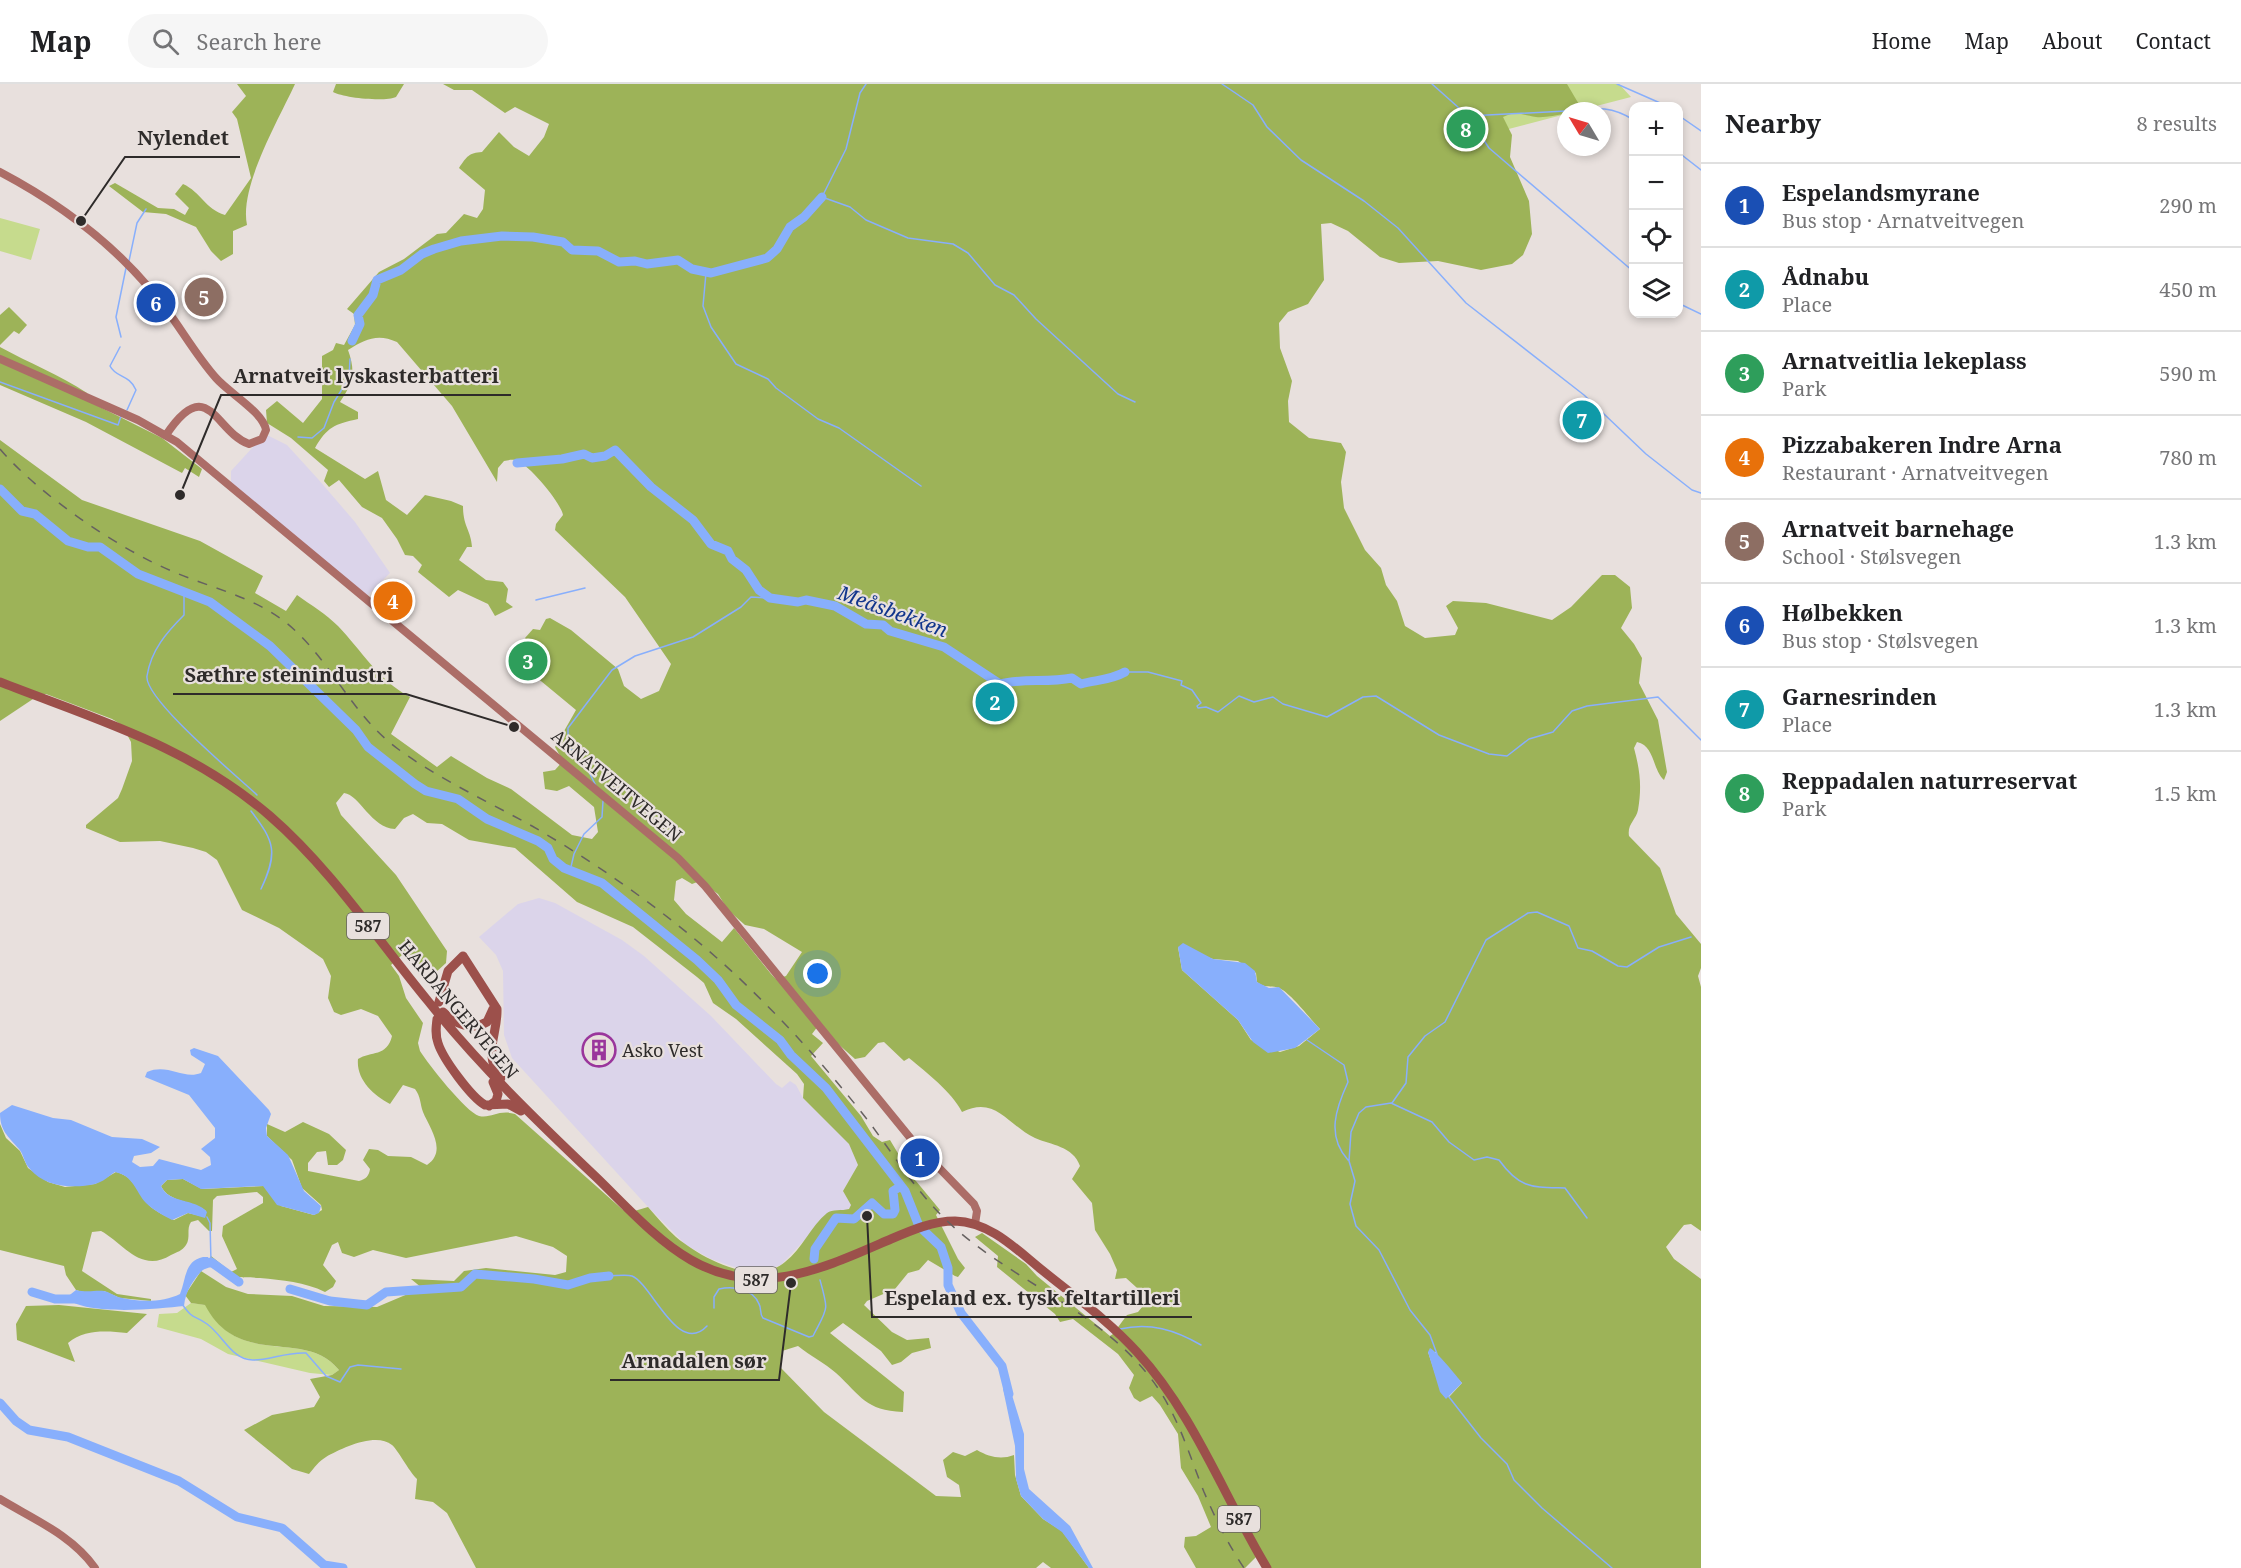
<!DOCTYPE html>
<html lang="en">
<head>
<meta charset="utf-8">
<style>
	body { margin:0; font-family:"Noto Serif",serif; background:#f6f6f6; color:#202124 }
	.controls { position:absolute; right:18px; top:18px; display:grid; overflow:hidden; border-radius:12px; box-shadow:0 3px 9px #0003 }
	.controls button { width:54px; height:54px; display:grid; place-items:center; padding:0; border:0; border-bottom:2px solid #e0e0e0; background:#fff; color:#202124; font:30px sans-serif }
	.compass { position:absolute; left:1557px; top:18px; width:54px; height:54px; border-radius:50%; background:#fff; box-shadow:0 3px 9px #0003; rotate:308deg }
	.you { position:absolute; left:818px; top:890px; width:21px; height:21px; margin:-15px; border:4px solid #fff; border-radius:50%; background:#1a73e8; box-shadow:0 0 0 9px #1a73e833 }
	.badge { display:grid; place-items:center; width:39px; height:39px; border-radius:50%; background:#0f766e; color:#fff; font-size:20px; font-weight:700 }
	.pin { position:absolute; translate:-50% -50%; border:3px solid #fff; box-shadow:0 2px 6px #0006 }
	.list { margin:0; padding:0; list-style:none }
	h2 { display:flex; justify-content:space-between; align-items:center; height:78px; margin:0; padding:0 24px; font-size:26px }
	h2 small { font-size:20px; font-weight:400; color:#757577 }
	.list li { display:grid; grid-template-columns:39px 1fr auto; gap:18px; align-items:center; box-sizing:border-box; height:84px; padding:0 24px; border-top:2px solid #e0e0e0 }
	.list b { display:block; font-size:22px; white-space:nowrap }
	.list p { margin:0; font-size:20px; white-space:nowrap; color:#757577 }
	.list em { font-size:20px; font-style:normal; color:#757577 }
	.icon { flex:none; width:33px; height:33px; fill:none; stroke:currentColor; stroke-width:2; stroke-linecap:round; stroke-linejoin:round }
	.map { position:relative; flex:none; width:1701px; height:1484px; overflow:hidden }
	header { display:flex; align-items:center; gap:36px; box-sizing:border-box; height:84px; padding:0 30px; background:#fff; border-bottom:2px solid #e0e0e0 }
	header strong { font-size:28px }
	nav { display:flex; gap:33px; margin-inline-start:auto; font-size:21px }
	.search { width:420px; height:54px; background:#f6f6f6; display:flex; align-items:center; gap:15px; box-sizing:border-box; padding:0 21px; border-radius:33px; color:#757577; font-size:22px }
	main { display:flex }
	aside { flex:1; background:#fff }
	.map>svg:first-child { display:block }
</style>
</head>
<body>
<header>
<strong>Map</strong>
<div class="search"><svg class="icon" aria-label="search" viewBox="0 0 24 24"><circle cx="10" cy="10" r="6"/><path d="M15 15l6 6"/></svg>Search here</div>
<nav><a>Home</a><a>Map</a><a>About</a><a>Contact</a></nav>
</header>
<main>
<div class="map">
<svg width="1701" height="1484" viewBox="0 0 1701 1484">
	<rect width="100%" height="100%" fill="#e8e0dd"/>
	<path fill="#dbd4ea" d="M265,350L287,361L318,395L355,438L390,489L366,513L231,399V387Z
		M539,814L555,819L622,856L644,872L711,932L776,1000L782,1004L790,997L796,1001L803,1014L849,1059L858,1081L843,1107L852,1121L847,1126L832,1127L781,1181L765,1186L737,1184L711,1175L686,1161L648,1123L512,974L504,951L503,887L496,871L479,853L518,820Z"/>
	<path fill="#c6db8d" d="M1369,0H1619L1631,13L1577,27H1566V30L1447,61Z
		M0,134L40,145L31,176L0,167Z
		M191,1219L206,1221C239,1286 305,1243 339,1286L332,1291L310,1289L228,1270L201,1255L157,1243L159,1230L177,1229Z"/>
	<path fill="#9db358" fill-rule="evenodd" d="M237,0H295C279,35 239,103 247,141L233,147V170L221,177L211,167L196,143L166,130L143,128L109,102L115,99L158,124L174,125L185,131L189,124L175,110L183,100C201,108 205,125 225,131L251,94L237,35L232,28L246,12Z
		M336,0H404L396,13C385,18 344,14 333,8Z
		M443,0H1567L1580,22L1566,27L1565,30C1556,31 1545,34 1536,33C1523,31 1516,26 1503,33L1512,51L1510,73L1529,117L1532,150L1523,171L1512,180L1481,186L1438,177L1399,179L1380,173L1348,147L1331,139L1321,140L1324,196L1308,220L1288,228L1279,239L1280,264L1292,297L1288,317L1289,338L1309,354L1341,359L1346,368L1341,398L1344,424L1365,466L1381,484L1386,501L1397,517L1405,542L1425,554L1455,551L1458,544L1446,522L1453,517L1486,519L1552,536L1571,523L1602,491H1615L1630,503L1632,524L1621,544L1634,560L1642,574L1639,599L1658,636L1667,688L1664,696C1652,685 1655,662 1637,658L1634,664C1640,686 1642,703 1638,726C1636,736 1627,740 1629,752L1660,784L1676,830L1701,860V884L1698,892L1701,903V1147L1691,1140L1684,1141L1666,1163L1674,1175L1701,1195V1484H1268L1256,1473L1245,1484H1196L1184,1463L1185,1453L1196,1452L1211,1443L1198,1412L1181,1384L1178,1350L1160,1321L1152,1312L1140,1318L1134,1314L1129,1304L1134,1291L1118,1270L1073,1235L1060,1238L1055,1230L997,1183L998,1172L975,1153L982,1149L1026,1180L1037,1192L1098,1242L1110,1252L1113,1250L1127,1231L1138,1228L1147,1217L1146,1212L1126,1194L1115,1195L1117,1186L1110,1170L1095,1146L1092,1119L1072,1095L1080,1082C1073,1062 1051,1061 1035,1054C1007,1041 996,1011 962,1028C951,1007 927,989 909,974L904,977L884,958L878,959L865,973L855,975L818,942L812,950L823,959L811,972L861,1032L873,1052L882,1058L890,1056L911,1091L940,1126L936,1131L958,1175L965,1184L958,1193L955,1192L928,1176L919,1186L908,1189L895,1205L867,1217L864,1221L892,1248L907,1256L929,1254L931,1264L912,1269L901,1278L892,1281L881,1267L843,1239L830,1249L904,1308L903,1328C865,1326 862,1313 836,1289C825,1279 810,1272 798,1262L782,1267L780,1283L824,1328L936,1412L961,1413L959,1401L947,1393L943,1376L953,1368L965,1372L977,1366C989,1373 1001,1376 1014,1371L1015,1391L1021,1412L1043,1435L1062,1447L1089,1484H1051L1043,1478L1036,1484H476L447,1429L433,1418L415,1415L417,1395C408,1386 398,1366 392,1361C376,1348 342,1364 326,1373C319,1377 314,1384 309,1390L292,1385L244,1346L272,1331L314,1323L320,1313L310,1295L332,1291L339,1286C305,1243 239,1286 205,1221L191,1219L185,1211L201,1187L226,1203L248,1210L292,1212L324,1222L377,1223L422,1204L411,1195L454,1197L464,1187L486,1184L555,1191L566,1188L567,1172L553,1163L516,1152L406,1174L373,1166L354,1173L342,1169L338,1158L332,1161L323,1181L336,1197L333,1203L325,1208C305,1198 282,1196 260,1194C236,1192 229,1198 210,1174L211,1172L231,1188L237,1185L222,1152L223,1142L263,1119V1113L257,1108L217,1112L213,1116L212,1147H209L198,1136L191,1138C186,1145 191,1153 186,1161C182,1167 177,1168 171,1171C141,1190 123,1159 101,1147L92,1148L82,1187L117,1210L151,1215V1217L120,1214L104,1207L89,1210L76,1206L66,1191L64,1182L0,1166V1040L6,1054L20,1067L28,1084L48,1098L65,1103L95,1100L116,1088C133,1092 136,1105 146,1118C151,1125 165,1132 174,1136L188,1129L205,1133L206,1127C192,1116 169,1119 161,1102L167,1096L183,1095L202,1105L264,1102L281,1122L314,1131L322,1126L321,1121L302,1104L292,1076L267,1052V1040L285,1048L303,1038L329,1050L346,1066L343,1076L337,1081H328L326,1067L317,1068L308,1079V1087L359,1097C366,1095 369,1092 370,1085L363,1076L369,1065L378,1066L388,1072L411,1073L427,1081C448,1067 429,1043 423,1028C420,1020 421,1013 415,1005L403,1001L390,1020C373,1011 356,995 358,975C371,967 387,973 392,952L378,932L361,925L341,931L334,928L328,914L331,892L323,875L279,844L242,826L217,776L206,768L193,764L160,757L120,758L86,744V741L118,714L122,705L132,677L131,658L122,641L112,635L46,610L39,611L0,637V356L82,416L200,457L263,492L255,509L286,527L297,511C311,521 326,530 338,542C362,567 378,596 410,613L391,650L437,683L451,672L487,694L511,705L572,751L592,755L598,748L594,723L569,702L557,707L545,705L543,688L555,686L563,677L555,663L576,626L524,583L522,578L531,561L525,554L533,545L540,546L546,535L550,534L571,546L618,585L624,602L641,615L659,607L671,580L625,513L555,446L556,440L563,431C561,419 530,382 518,377C514,375 509,376 504,377L498,384L497,398L452,322L397,258C378,249 365,255 348,266C356,288 353,299 340,318L358,328V335C335,340 327,343 315,364L365,395L378,387L386,416L407,431L425,411L451,417L463,422C463,443 471,446 472,463H467L459,476L486,496L503,498L508,505L506,518L513,523L495,532L488,520L458,506L449,513L418,488L422,481L413,472L405,471L397,455L382,434L362,423L339,396L329,403L324,397L328,386L291,354L267,339L266,326L277,317L303,339L322,315V272L333,266L336,259L344,261L355,241L354,230L347,225L379,188L404,175L437,150L446,149L464,130L477,134L483,125L485,106L459,84C467,72 469,69 482,68L499,48L514,63L529,72L544,53L549,40L515,23L505,29L472,6H454ZM344,709C360,711 371,744 395,745L404,734L413,730L427,739L442,740L469,756L515,764L577,818L633,843L697,893L704,899L713,919L736,935L797,990L804,1000L803,1014L849,1060L858,1081L843,1107L851,1121L849,1125C842,1127 832,1125 827,1129C811,1142 802,1165 785,1178C755,1203 701,1174 676,1153C666,1144 657,1133 648,1123L631,1128L623,1126L515,1030C499,1025 491,1035 479,1032C466,1028 428,980 420,967L418,959L423,939L406,914L399,892L391,881L402,871L435,889L446,879L447,867L396,791L341,731L336,719ZM682,794L692,800L700,797L718,810L728,826L745,841L764,845L802,868L786,892L776,895L771,890L734,844L722,858L686,830L674,816L676,797ZM1178,863L1213,875L1238,877L1256,889L1257,898C1265,905 1271,901 1279,904C1290,908 1311,936 1320,945L1299,962L1280,968L1251,956L1238,936L1182,886ZM1428,1268H1436L1440,1276L1462,1299L1449,1313L1441,1307Z
		M9,223L27,241L19,250L14,247L0,261V231Z
		M0,263C29,279 60,291 87,309L88,317L162,354L202,385L199,393L185,384L182,389L86,338L0,301Z
		M59,1221L147,1230L127,1249C106,1247 85,1245 68,1259L75,1278L17,1256L16,1240L26,1222Z"/>
	<path fill="#88affc" d="M1183,859L1213,875L1245,879L1255,887L1257,898L1269,904L1279,903L1320,945L1295,964L1268,969L1253,958L1238,936L1182,886L1178,863Z
		M194,964L218,972L269,1026L271,1030L266,1044L267,1052L288,1071L304,1107L321,1122L319,1129L314,1131L277,1121L263,1102L201,1105L183,1095L167,1096L161,1102C169,1120 195,1114 207,1128L205,1134L188,1129L172,1136C164,1132 152,1125 146,1119C135,1107 134,1092 115,1088C109,1092 103,1098 95,1100C74,1105 44,1103 30,1085C24,1079 24,1071 19,1065C8,1052 0,1047 0,1029L12,1021L53,1034L71,1036L112,1053L142,1055L160,1063L151,1069L134,1072L132,1078L140,1083L153,1082L159,1075L201,1086L211,1081L210,1073L201,1065L215,1054V1044L189,1011L145,993L147,988C168,979 183,996 201,989L205,980L191,971L190,966Z
		M203,1173H208L211,1178C197,1191 186,1203 184,1222C157,1225 86,1232 66,1214L76,1206C88,1209 95,1206 104,1207C109,1208 113,1211 118,1213C137,1218 162,1219 180,1210C186,1196 184,1177 203,1173Z
		M1430,1264C1436,1267 1457,1292 1462,1299L1446,1315L1440,1308L1428,1268Z
		M1008,1298L1024,1350V1385L1029,1405L1070,1442L1093,1484H1089L1062,1448L1043,1435L1021,1412L1016,1395L1015,1362L1003,1305Z"/>
	<g fill="none" stroke-linecap="round" stroke-linejoin="round">
		<path stroke="#88affc" stroke-width="1.5" d="M866,0L860,9L846,65L822,113L850,123L866,136L908,154L953,160L968,169L995,201L1014,211L1036,235L1118,310L1135,318
			M1222,0L1253,21L1267,43L1301,76L1364,117L1398,144L1466,219L1584,311L1646,370L1692,406L1701,409
			M1432,0L1468,32L1566,27
			M1617,0L1667,22
			M1569,27C1596,24 1610,21 1634,36
			M1678,31L1701,47
			M1468,32L1489,64L1634,188
			M1678,68L1701,86
			M129,177L137,139L146,125
			M706,189L703,222L711,243L736,280L768,295L776,304L818,335L839,344L921,402
			M1678,219L1701,230
			M121,253L116,233L126,184
			M120,263L110,282C116,294 129,290 136,306L127,326
			M0,298L118,341L121,332
			M298,353L312,354L324,344L334,318L349,294L350,275
			M184,506V531C167,548 151,566 147,592C144,615 237,692 257,711
			M536,516L585,504
			M1125,588H1148L1182,597L1181,601L1192,606L1201,619L1197,622L1198,624L1206,623L1218,628L1239,612L1254,618L1273,613L1283,620L1327,633L1363,613L1376,612L1439,651L1489,670L1507,672L1529,655L1553,648L1572,627L1587,622L1658,613L1701,656
			M596,702L587,684L568,661V644L612,586L635,572L693,553L741,523L751,513L770,514
			M251,727C275,758 278,769 261,805
			M570,787L574,770L584,750L602,733L603,717
			M1307,956L1344,981L1348,998C1336,1024 1326,1052 1348,1076
			M1392,1019L1406,999L1408,973L1425,952L1445,938L1486,856L1528,829L1537,828L1569,842L1578,864L1592,867L1618,882L1627,883L1659,863L1691,853
			M207,1133L210,1139L211,1178
			M609,1192C615,1192 626,1190 632,1192C652,1200 678,1273 707,1242
			M182,1220C194,1237 193,1230 207,1240C223,1251 232,1277 254,1276C270,1276 286,1268 306,1269L326,1292L340,1298L350,1283L358,1281L401,1285
			M714,1224V1213L719,1205C732,1202 753,1204 759,1220C762,1225 759,1229 763,1234L809,1253L813,1252C828,1223 829,1228 820,1196
			M1120,1245C1150,1238 1175,1246 1201,1261
			M1437,1270L1430,1251L1410,1226L1379,1166L1356,1142L1350,1120L1355,1097L1349,1077L1351,1048L1359,1029L1366,1023L1391,1019L1432,1038L1449,1058L1474,1076L1487,1073L1499,1076C1520,1105 1532,1103 1565,1104L1587,1134
			M1449,1313L1481,1354L1507,1380L1514,1396L1542,1424L1612,1484"/>
		<path stroke="#88affc" stroke-width="9" d="M352,257L360,240L358,231L373,211L377,196L401,186L422,170L434,165L461,157L502,152L533,153L563,158L572,166L598,167L619,178L635,177L647,180L678,176L692,185L711,189L767,174L777,165L790,143L804,133L822,113
			M517,379L562,375L584,370L592,374L605,372L615,366L651,403L693,436L711,460L728,467L732,475L746,486L759,506L770,514L798,518L806,516L835,522L866,540L883,541L890,547L944,563L1000,600C1023,594 1047,599 1072,594L1081,600C1096,596 1111,596 1125,588
			M0,405L22,427L35,430L68,457L88,463H100L138,490L210,518L270,562L356,646L368,663L415,700L426,707L458,715L487,735L538,757L548,764L553,775L564,784L602,799L697,876L718,896L736,921L780,956L791,971L826,1004L905,1107L919,1142L941,1163L948,1184V1201L961,1229L1002,1282L1009,1310
			M814,1175L815,1165L836,1134L854,1135L872,1119L884,1130H893L895,1126L893,1107L901,1102
			M200,1182L211,1178L239,1198
			M290,1205L330,1217L367,1221L386,1208L461,1203L475,1190L534,1195L568,1201L590,1194L609,1192
			M32,1208L55,1215H77
			M0,1319L16,1337L29,1346L68,1353L179,1397L237,1433L282,1444L324,1481L343,1484"/>
		<path stroke="#ac6d67" stroke-width="8" d="M0,88C57,118 109,156 151,206C175,233 192,267 216,294C229,309 263,328 266,346L262,355L249,360C215,348 208,288 166,351
			M0,275L138,336L177,358L678,774L705,802L912,1056L974,1120L977,1127L975,1140
			M0,1415C33,1435 72,1451 95,1484"/>
		<path stroke="#9c504b" stroke-width="9" d="M0,598C97,636 189,662 270,732C331,785 377,855 428,917C479,981 537,1037 597,1094C626,1122 656,1156 691,1176C760,1216 826,1183 891,1155C912,1146 933,1137 955,1137C990,1138 1016,1165 1042,1186C1074,1212 1109,1237 1137,1268C1194,1330 1224,1413 1267,1484
			M439,918L448,887L463,872L497,925C498,951 482,969 501,994
			M443,928C455,940 471,947 487,938L493,925
			M437,935C436,943 435,951 438,959C443,975 471,1013 485,1021L508,1020L521,1027
			M489,1022L496,1017L498,1010L493,998"/>
		<path stroke="#666160" stroke-width="1.5" stroke-dasharray="10 10" stroke-linecap="butt" d="M0,365C38,410 120,466 174,488C211,504 251,512 284,537C330,573 350,630 398,665C439,695 487,717 532,742C606,785 677,836 739,894C785,938 827,984 866,1034C892,1068 915,1106 945,1135C1007,1195 1096,1224 1149,1292C1177,1327 1188,1368 1204,1408C1215,1434 1228,1460 1244,1484"/>
	</g>
	<defs>
		<symbol id="building-ring" viewBox="-11 -11 22 22"><circle r="9.5" fill="#e8e0dd" stroke="#9a369c" stroke-width="1.5"/><path d="M-4-6H4V6H1V3H-1V6H-4ZM-2.5-4.3h1.7v1.8h-1.7ZM.8-4.3h1.7v1.8H.8ZM-2.5-1h1.7V.8h-1.7ZM.8-1h1.7V.8H.8Z" fill="#9a369c"/></symbol>
	</defs>
	<g fill-rule="evenodd">
		<use href="#building-ring" x="580" y="947" width="38" height="38"/>
	</g>
	<g text-anchor="middle" dominant-baseline="central" stroke-width="4.5" stroke-linejoin="round" paint-order="stroke">
		<g fill="#e8e0dd" stroke="#666160" stroke-width="1.5">
			<rect x="347" y="829" width="42" height="26" rx="4.5"/>
			<rect x="735" y="1183" width="42" height="26" rx="4.5"/>
			<rect x="1218" y="1422" width="42" height="26" rx="4.5"/>
		</g>
		<g font-size="16" font-weight="bold" fill="#2e2b2a">
			<text x="368" y="842">587</text>
			<text x="756" y="1196">587</text>
			<text x="1239" y="1435">587</text>
		</g>
		<g font-size="18" fill="#2e2b2a" stroke="#e8e0dd">
			<text transform="translate(617 701) rotate(40)">ARNATVEITVEGEN</text>
			<text transform="translate(459 925) rotate(50)">HARDANGERVEGEN</text>
		</g>
		<g font-size="18" fill="#2e2b2a" stroke="#e8e0dd" text-anchor="start">
			<text x="622" y="966">Asko Vest</text>
		</g>
		<g font-size="20" font-style="italic" fill="#11358c" stroke="#e8e0dd">
			<text transform="translate(893 527) rotate(20)">Meåsbekken</text>
		</g>
	</g>
	<path fill="none" stroke="#2e2b2a" stroke-width="2" d="M81 137L125 73H240M180 411L221 311H511M514 643L406 610H173M867 1132L872 1233H1192M791 1199L779 1296H610"/>
	<g fill="#2e2b2a" stroke="#e8e0dd" stroke-width="2">
		<circle cx="81" cy="137" r="6"/>
		<circle cx="180" cy="411" r="6"/>
		<circle cx="514" cy="643" r="6"/>
		<circle cx="867" cy="1132" r="6"/>
		<circle cx="791" cy="1199" r="6"/>
	</g>
	<g font-size="20" text-anchor="middle" font-weight="bold" fill="#2e2b2a" stroke="#e8e0dd" stroke-width="4.5" stroke-linejoin="round" paint-order="stroke">
		<text x="183" y="61">Nylendet</text>
		<text x="366" y="299">Arnatveit lyskasterbatteri</text>
		<text x="289" y="598">Sæthre steinindustri</text>
		<text x="1032" y="1221">Espeland ex. tysk feltartilleri</text>
		<text x="694" y="1284">Arnadalen sør</text>
	</g>
</svg>
<div class="controls">
<button>+</button>
<button>−</button>
<button><svg class="icon" aria-label="locate" viewBox="0 0 24 24"><circle cx="12" cy="12" r="6"/><path d="M12 2v4M12 18v4M2 12h4M18 12h4"/></svg></button>
<button><svg class="icon" aria-label="layers" viewBox="0 0 24 24"><path d="M12 4l9 5-9 5-9-5zM3 14l9 5 9-5"/></svg></button>
</div>
<svg class="compass" viewBox="-18 -18 36 36"><path d="M0-13l5 13h-10z" fill="#e53935"/><path d="M0 13l5-13h-10z" fill="#757577"/></svg>
<div class="you"></div>
<div class="pin badge" style="left:920px;top:1074px;background:#1a4fb4">1</div>
<div class="pin badge" style="left:995px;top:618px;background:#0f9aa8">2</div>
<div class="pin badge" style="left:528px;top:577px;background:#2e9e5b">3</div>
<div class="pin badge" style="left:393px;top:517px;background:#e8710a">4</div>
<div class="pin badge" style="left:204px;top:213px;background:#8d6e63">5</div>
<div class="pin badge" style="left:156px;top:219px;background:#1a4fb4">6</div>
<div class="pin badge" style="left:1582px;top:336px;background:#0f9aa8">7</div>
<div class="pin badge" style="left:1466px;top:45px;background:#2e9e5b">8</div>
</div>
<aside>
<h2>Nearby<small>8 results</small></h2>
<ul class="list">
<li><span class="badge" style="background:#1a4fb4">1</span><div><b>Espelandsmyrane</b><p>Bus stop · Arnatveitvegen</p></div><em>290 m</em></li>
<li><span class="badge" style="background:#0f9aa8">2</span><div><b>Ådnabu</b><p>Place</p></div><em>450 m</em></li>
<li><span class="badge" style="background:#2e9e5b">3</span><div><b>Arnatveitlia lekeplass</b><p>Park</p></div><em>590 m</em></li>
<li><span class="badge" style="background:#e8710a">4</span><div><b>Pizzabakeren Indre Arna</b><p>Restaurant · Arnatveitvegen</p></div><em>780 m</em></li>
<li><span class="badge" style="background:#8d6e63">5</span><div><b>Arnatveit barnehage</b><p>School · Stølsvegen</p></div><em>1.3 km</em></li>
<li><span class="badge" style="background:#1a4fb4">6</span><div><b>Hølbekken</b><p>Bus stop · Stølsvegen</p></div><em>1.3 km</em></li>
<li><span class="badge" style="background:#0f9aa8">7</span><div><b>Garnesrinden</b><p>Place</p></div><em>1.3 km</em></li>
<li><span class="badge" style="background:#2e9e5b">8</span><div><b>Reppadalen naturreservat</b><p>Park</p></div><em>1.5 km</em></li>
</ul>
</aside>
</main>
</body>
</html>
